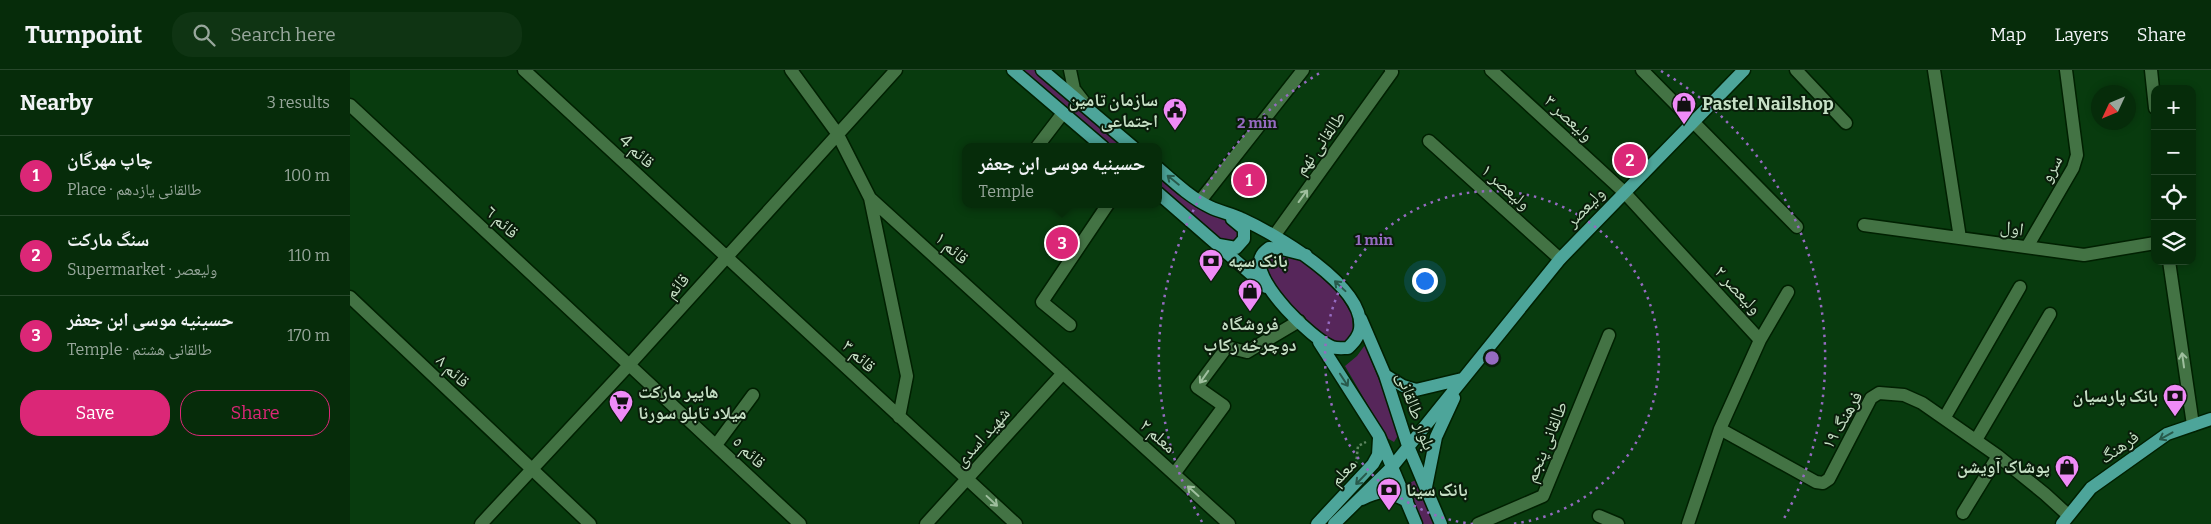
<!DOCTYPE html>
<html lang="en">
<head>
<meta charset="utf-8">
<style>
	body { margin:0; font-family:Bitter,"Noto Naskh Arabic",serif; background:#0f3413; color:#f1f3f6 }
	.controls { position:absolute; right:15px; top:15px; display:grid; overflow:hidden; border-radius:10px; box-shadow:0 2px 8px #0003 }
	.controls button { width:45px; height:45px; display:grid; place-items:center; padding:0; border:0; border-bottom:1px solid #27482b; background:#062c0a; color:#f1f3f6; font:25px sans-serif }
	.compass { position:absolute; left:1741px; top:15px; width:45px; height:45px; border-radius:50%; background:#062c0a; box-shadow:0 2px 8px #0003; rotate:226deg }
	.you { position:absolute; left:1074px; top:210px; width:18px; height:18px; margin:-12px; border:4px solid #fff; border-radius:50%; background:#1a73e8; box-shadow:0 0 0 8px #1a73e833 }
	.badge { display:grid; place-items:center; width:32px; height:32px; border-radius:50%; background:#db2777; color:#fff; font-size:16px; font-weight:700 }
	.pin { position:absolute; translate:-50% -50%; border:2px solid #fff; box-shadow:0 1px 5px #0006 }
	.popup { position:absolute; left:612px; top:73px; width:200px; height:65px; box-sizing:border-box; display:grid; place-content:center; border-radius:10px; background:#062c0a; filter:drop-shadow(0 1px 4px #0005); font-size:16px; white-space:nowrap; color:#98a79c }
	.popup b { font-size:19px; color:#f1f3f6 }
	.popup::after { content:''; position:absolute; left:50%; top:100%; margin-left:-10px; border:10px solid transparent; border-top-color:#062c0a }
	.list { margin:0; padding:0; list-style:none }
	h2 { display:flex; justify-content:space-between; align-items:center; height:65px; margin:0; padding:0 20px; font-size:21px }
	h2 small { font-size:16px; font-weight:400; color:#98a79c }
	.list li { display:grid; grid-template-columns:32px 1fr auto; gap:15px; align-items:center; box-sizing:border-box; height:80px; padding:0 20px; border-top:1px solid #27482b }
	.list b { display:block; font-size:19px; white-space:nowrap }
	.list p { margin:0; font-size:16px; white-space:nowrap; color:#98a79c }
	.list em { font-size:16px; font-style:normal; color:#98a79c }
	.actions { display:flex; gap:10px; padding:15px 20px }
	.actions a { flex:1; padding:11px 0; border:1px solid #db2777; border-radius:20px; text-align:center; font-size:18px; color:#db2777 }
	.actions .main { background:#db2777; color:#fff }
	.icon { flex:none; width:28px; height:28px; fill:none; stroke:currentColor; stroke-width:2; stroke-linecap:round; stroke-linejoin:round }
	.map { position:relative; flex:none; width:1861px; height:454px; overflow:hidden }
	header { display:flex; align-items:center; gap:30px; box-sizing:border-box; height:70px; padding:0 25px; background:#062c0a; border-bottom:1px solid #27482b }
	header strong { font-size:24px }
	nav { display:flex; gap:28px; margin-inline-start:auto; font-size:18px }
	.search { width:350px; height:45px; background:#0f3413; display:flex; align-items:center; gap:12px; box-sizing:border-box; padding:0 18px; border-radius:20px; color:#98a79c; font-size:19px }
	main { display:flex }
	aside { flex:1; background:#062c0a }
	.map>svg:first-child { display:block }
</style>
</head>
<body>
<header>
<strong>Turnpoint</strong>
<div class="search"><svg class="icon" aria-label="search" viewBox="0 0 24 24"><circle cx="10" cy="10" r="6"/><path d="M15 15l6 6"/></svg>Search here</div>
<nav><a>Map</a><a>Layers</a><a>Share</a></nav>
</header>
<main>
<aside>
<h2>Nearby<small>3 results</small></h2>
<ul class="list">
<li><span class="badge">1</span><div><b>چاپ مهرگان</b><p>Place · طالقانی یازدهم</p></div><em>100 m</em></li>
<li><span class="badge">2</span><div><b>سنگ مارکت</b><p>Supermarket · ولیعصر</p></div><em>110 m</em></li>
<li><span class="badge">3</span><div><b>حسینیه موسی ابن جعفر</b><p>Temple · طالقانی هشتم</p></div><em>170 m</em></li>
</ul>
<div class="actions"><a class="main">Save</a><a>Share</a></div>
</aside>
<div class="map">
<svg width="1861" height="454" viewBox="0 0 1861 454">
	<rect width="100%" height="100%" fill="#083b0e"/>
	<path fill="#56265a" d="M668,0H687L777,77H757Z
		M808,102C833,119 874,139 889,165L882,172L871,171L808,119Z
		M923,184L952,189L990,225L1002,245L1003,262L996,272H983L971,265L946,240L925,217L916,195Z
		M1015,275L1048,358L1049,364L1044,372L1037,368L995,296L1007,286Z
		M1070,408L1088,454H1069L1053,416Z"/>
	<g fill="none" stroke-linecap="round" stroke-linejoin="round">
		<defs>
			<path id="minor" d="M174,0L666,454
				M441,0L487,63L520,128L879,454
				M720,0L724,19L734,32
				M1141,0L1274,122L1410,270L1370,359L1338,454
				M1292,0L1447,157
				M1446,0L1496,53
				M1584,0L1610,168
				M1801,0L1805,38
				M0,35L450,454
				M1079,71L1210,189
				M687,77L713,43
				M520,128L557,306L549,347
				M850,131L953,0
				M1514,155L1734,185L1805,173
				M924,166L1042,2L1041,0
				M1677,177L1723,98L1727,85L1716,0
				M1819,191L1843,355
				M0,227L240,454
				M720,255L692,232L758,134
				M1410,270L1438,222
				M1595,347L1670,217
				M1370,359L1466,412L1473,413L1479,409L1521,328L1529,323L1554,325L1572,333L1648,386L1695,424L1718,445
				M1626,370L1700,244
				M366,375L403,325
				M824,404L874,336L847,317L877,277L897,282L949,251
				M1613,443L1648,386
				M1249,446L1268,454
				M131,454L279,295L546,0
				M576,454L713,303
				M1128,454L1193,426L1259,265"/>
			<path id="major" d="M663,0L753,77
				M692,0L783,77
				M808,98C824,112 841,128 860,137C870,142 882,144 892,149C925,164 1016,216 1010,259C1009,267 1003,273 998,278C993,278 987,279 982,277C962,269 905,214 910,190C911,184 915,181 919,178L932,179L956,185
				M808,123L916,217
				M869,175L886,178L894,169V159L882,149
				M1011,249L1035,305L1058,376L1091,454
				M969,272L1029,366L1066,454
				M1035,305L1053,316L1066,320L1112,309
				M1076,417L1086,367L1104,328
				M1012,429C1031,419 1038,421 1057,431
				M967,454L1023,394L1028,385L1029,368
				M984,454L1042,397L1210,189L1394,0
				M1712,454L1741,418L1817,364L1861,349"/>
		</defs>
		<use href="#minor" stroke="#002001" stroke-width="15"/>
		<use href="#major" stroke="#002001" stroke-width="15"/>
		<path stroke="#5e8661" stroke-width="2.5" stroke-dasharray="2.5 2.5" stroke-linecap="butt" d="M1006,394L1008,376L1016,372"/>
		<use href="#minor" stroke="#437344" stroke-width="12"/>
		<use href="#major" stroke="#4da59a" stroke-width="12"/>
	</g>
	<defs><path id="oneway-shaft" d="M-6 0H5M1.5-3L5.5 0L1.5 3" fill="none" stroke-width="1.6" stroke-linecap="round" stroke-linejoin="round" transform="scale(1.25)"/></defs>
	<g stroke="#285a4b">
		<use href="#oneway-shaft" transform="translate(823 110) rotate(-141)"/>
		<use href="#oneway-shaft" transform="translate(990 216) rotate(-137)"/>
		<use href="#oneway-shaft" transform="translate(994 310) rotate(57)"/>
		<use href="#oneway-shaft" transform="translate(1816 366) rotate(151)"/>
		<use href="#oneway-shaft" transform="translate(1011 409) rotate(134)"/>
	</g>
	<g stroke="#9fbf9e">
		<use href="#oneway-shaft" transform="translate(953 126) rotate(-54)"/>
		<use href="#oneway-shaft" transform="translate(1833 290) rotate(-98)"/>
		<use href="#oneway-shaft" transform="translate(854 307) rotate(125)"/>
		<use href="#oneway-shaft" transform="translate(843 421) rotate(-138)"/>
		<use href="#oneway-shaft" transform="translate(642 431) rotate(43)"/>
	</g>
	<g fill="none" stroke="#956bc1" stroke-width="2.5" stroke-dasharray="2.5 5">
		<path d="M1123 454A167 167 0 1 1 1161 454"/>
		<path d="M852 452A333 333 0 0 1 973 1M1311 1A333 333 0 0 1 1432 452"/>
	</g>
	<defs>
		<symbol id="shop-pin" viewBox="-11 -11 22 30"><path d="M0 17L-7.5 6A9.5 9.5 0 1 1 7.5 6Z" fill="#ef8bf7" stroke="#091d0a"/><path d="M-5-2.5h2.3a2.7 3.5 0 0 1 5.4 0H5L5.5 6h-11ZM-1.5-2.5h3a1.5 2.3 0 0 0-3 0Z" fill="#111"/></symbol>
		<symbol id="civic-pin" viewBox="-11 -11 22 30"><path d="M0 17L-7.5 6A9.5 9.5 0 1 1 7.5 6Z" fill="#ef8bf7" stroke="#091d0a"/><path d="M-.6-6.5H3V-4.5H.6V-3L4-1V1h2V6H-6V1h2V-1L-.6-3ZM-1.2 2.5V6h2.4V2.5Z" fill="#111"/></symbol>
		<symbol id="bank-pin" viewBox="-11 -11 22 30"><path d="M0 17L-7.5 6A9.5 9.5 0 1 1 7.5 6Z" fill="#ef8bf7" stroke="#091d0a"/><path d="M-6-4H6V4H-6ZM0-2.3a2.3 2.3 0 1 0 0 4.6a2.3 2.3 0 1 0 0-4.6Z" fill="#111"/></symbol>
		<symbol id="supermarket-pin" viewBox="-11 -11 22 30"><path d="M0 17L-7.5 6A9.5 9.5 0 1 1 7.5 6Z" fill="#ef8bf7" stroke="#091d0a"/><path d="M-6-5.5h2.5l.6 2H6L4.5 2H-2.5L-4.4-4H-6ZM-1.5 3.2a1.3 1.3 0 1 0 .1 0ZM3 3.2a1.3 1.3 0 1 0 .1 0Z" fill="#111"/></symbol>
	</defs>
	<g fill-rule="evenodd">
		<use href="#shop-pin" x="1320" y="20" width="28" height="38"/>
		<use href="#civic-pin" x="811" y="26" width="28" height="38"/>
		<use href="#bank-pin" x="847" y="177" width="28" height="38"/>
		<use href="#shop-pin" x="886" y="207" width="28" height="38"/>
		<use href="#bank-pin" x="1811" y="312" width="28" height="38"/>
		<use href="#supermarket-pin" x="257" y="318" width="28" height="38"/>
		<use href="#shop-pin" x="1703" y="383" width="28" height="38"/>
		<use href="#bank-pin" x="1025" y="406" width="28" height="38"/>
	</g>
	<g text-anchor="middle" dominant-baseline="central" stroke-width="4" stroke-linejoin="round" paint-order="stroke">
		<g font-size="18" font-weight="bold" fill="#c6dfc5" stroke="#091d0a" text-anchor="start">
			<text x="808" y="30" text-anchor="end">سازمان تامین<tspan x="808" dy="21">اجتماعی</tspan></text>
			<text x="1352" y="34">Pastel Nailshop</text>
			<text x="878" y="191">بانک سپه</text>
			<text x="900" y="254" text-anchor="middle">فروشگاه<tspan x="900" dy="21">دوچرخه رکاب</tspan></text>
			<text x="288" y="322">هایپر مارکت<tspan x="288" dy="21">میلاد تابلو سورنا</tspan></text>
			<text x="1808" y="326" text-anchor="end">بانک پارسیان</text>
			<text x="1700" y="397" text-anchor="end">پوشاک آویشن</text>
			<text x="1056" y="420">بانک سینا</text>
		</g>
		<g font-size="18" fill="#c6dfc5" stroke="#091d0a">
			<text transform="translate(1219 48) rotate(43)">ولیعصر ٣</text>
			<text transform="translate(970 73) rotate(-54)">طالقانی نهم</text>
			<text transform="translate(287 81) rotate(43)">قائم 4</text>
			<text transform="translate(1701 99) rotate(-62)">سرو</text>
			<text transform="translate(1156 117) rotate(42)">ولیعصر ١</text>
			<text transform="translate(1235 137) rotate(-46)">ولیعصر</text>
			<text transform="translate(152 152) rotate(43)">قائم ٦</text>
			<text transform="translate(1662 158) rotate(8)">اول</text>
			<text transform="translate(602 178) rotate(42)">قائم ١</text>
			<text transform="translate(327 216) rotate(-48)">قائم</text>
			<text transform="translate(1388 220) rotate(47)">ولیعصر ٢</text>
			<text transform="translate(509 286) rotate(43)">قائم ٣</text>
			<text transform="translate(103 301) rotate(44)">قائم ٨</text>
			<text transform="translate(1066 341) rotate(70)">بلوار طالقانی</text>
			<text transform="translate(1492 350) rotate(-60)">فرهنگ ۱۹</text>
			<text transform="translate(808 366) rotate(42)">معلم ٢</text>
			<text transform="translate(632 367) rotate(-48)">شهید اسدی</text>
			<text transform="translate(1196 372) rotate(-68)">طالقانی پنجم</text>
			<text transform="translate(1769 377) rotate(-35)">فرهنگ</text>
			<text transform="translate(399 382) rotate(43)">قائم ٥</text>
			<text transform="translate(993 402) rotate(-47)">معلم</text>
		</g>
	</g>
	<circle cx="1142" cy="288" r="8" fill="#956bc1" stroke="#091d0a" stroke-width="2.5"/>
	<g font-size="15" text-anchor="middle" font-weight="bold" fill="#956bc1" stroke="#091d0a" stroke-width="4" stroke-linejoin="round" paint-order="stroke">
		<text x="907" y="58">2 min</text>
		<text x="1024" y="175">1 min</text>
	</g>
</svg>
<div class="controls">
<button>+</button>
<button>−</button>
<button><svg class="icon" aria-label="locate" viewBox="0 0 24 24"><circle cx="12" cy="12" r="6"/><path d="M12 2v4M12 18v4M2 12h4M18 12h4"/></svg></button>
<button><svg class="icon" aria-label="layers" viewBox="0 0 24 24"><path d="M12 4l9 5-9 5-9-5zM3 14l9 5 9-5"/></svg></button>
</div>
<svg class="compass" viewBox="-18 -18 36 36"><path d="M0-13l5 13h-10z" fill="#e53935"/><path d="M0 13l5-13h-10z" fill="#98a79c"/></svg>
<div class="you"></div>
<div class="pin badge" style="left:899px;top:110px">1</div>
<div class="pin badge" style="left:1280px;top:90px">2</div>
<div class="pin badge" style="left:712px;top:173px">3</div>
<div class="popup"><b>حسینیه موسی ابن جعفر</b>Temple</div>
</div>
</main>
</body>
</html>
